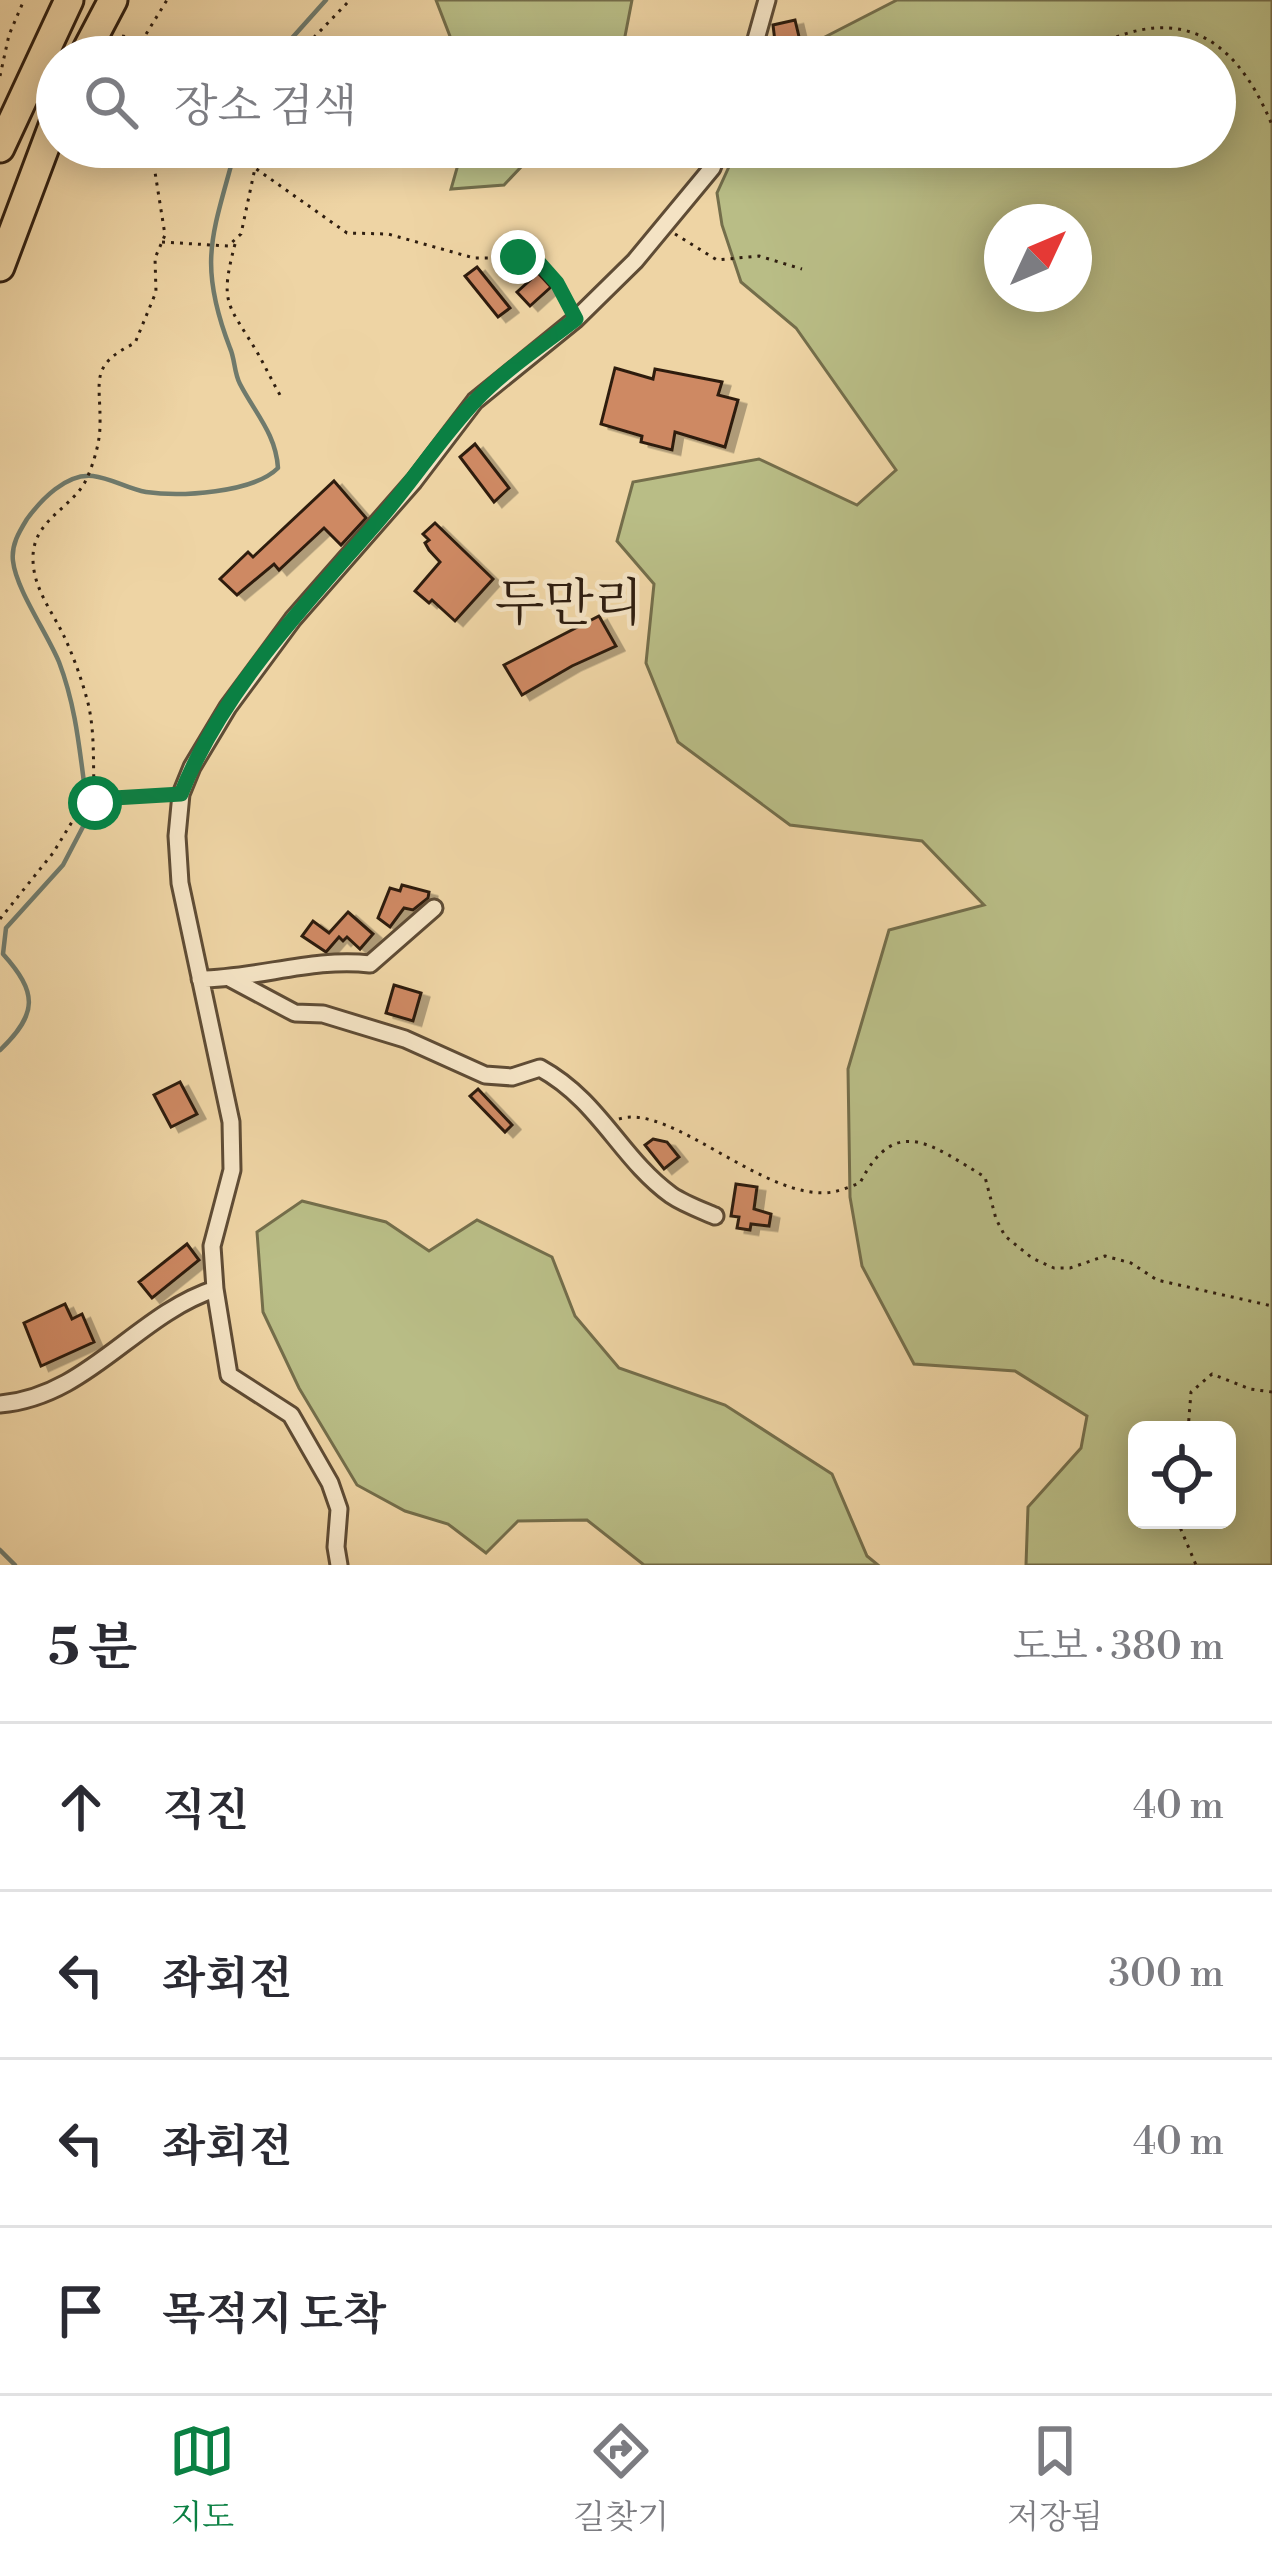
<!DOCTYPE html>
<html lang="ko">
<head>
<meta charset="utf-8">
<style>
	body { margin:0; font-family:"Libre Bodoni","Noto Serif KR",serif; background:#f7f7f7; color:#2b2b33 }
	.controls { position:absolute; right:36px; bottom:36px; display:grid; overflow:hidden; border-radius:18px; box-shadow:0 6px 30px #0003 }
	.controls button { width:108px; height:108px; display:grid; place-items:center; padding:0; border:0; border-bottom:3px solid #e1e1e2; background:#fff; color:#2b2b33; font:60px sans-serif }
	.compass { position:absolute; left:984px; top:204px; width:108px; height:108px; border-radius:50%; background:#fff; box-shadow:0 6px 30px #0003; rotate:46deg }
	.stop { position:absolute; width:36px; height:36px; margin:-27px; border:9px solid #0b8043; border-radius:50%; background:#fff }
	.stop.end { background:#0b8043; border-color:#fff; box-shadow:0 3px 12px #0008 }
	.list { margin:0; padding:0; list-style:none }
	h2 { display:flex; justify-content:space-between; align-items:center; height:156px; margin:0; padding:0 48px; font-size:51px }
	h2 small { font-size:39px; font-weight:400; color:#7c7c81 }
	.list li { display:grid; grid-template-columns:78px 1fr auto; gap:36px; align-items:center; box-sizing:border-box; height:168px; padding:0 48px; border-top:3px solid #e1e1e2 }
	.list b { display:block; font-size:45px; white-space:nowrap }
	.list em { font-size:39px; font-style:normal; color:#7c7c81 }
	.icon { flex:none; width:66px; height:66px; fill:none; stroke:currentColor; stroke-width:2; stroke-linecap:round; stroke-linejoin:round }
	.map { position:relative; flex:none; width:1272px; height:1565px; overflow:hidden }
	.search { position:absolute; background:#fff; box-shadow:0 6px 30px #0003; left:36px; right:36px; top:36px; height:132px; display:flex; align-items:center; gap:30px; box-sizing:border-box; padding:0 42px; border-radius:66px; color:#7c7c81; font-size:45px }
	.sheet { height:828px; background:#fff }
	nav { display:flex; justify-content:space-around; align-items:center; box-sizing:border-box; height:168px; border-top:3px solid #e1e1e2; background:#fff; font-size:33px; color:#7c7c81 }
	nav a { display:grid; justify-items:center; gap:6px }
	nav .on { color:#0b8043 }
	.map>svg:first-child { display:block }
</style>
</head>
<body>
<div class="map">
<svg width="1272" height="1565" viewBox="0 0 1272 1565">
	<defs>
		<filter id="shadow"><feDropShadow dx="8" dy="4.5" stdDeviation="0" flood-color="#0004"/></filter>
	</defs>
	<rect width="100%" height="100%" fill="#eed4a4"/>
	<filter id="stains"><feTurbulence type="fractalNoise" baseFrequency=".00167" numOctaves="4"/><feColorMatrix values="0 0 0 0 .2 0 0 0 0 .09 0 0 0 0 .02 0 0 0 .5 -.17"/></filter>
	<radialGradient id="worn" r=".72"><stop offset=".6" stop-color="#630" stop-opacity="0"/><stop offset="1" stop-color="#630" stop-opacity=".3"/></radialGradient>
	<path fill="#b9bd86" stroke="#746e4b" stroke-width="3" fill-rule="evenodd" d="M436,0H632L621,57H458Z
		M897,0H1272V1565H1026L1028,1507L1081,1448L1087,1416L1015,1371L914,1364L862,1266L850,1197L848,1069L889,930L984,905L922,841L790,825L678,742L646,663L654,584L617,541L633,482L759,459L857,505L896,470L796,328L741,282L722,225L717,193L738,147H1215V57H786ZM1074,222V294H1002V222ZM1227,1430V1520H1137V1430Z
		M463,147H540L504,185L451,189Z
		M302,1201L386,1222L429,1251L477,1220L552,1257L575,1316L619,1368L725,1405L832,1474L867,1556L878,1565H644L587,1520L518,1521L486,1553L448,1524L405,1511L357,1485L299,1388L263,1312L257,1232Z"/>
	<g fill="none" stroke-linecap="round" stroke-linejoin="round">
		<path stroke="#6f7a6c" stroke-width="4.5" d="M275,57L326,0
			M87,805C80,756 77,709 59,662C47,633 16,589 13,561C11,545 19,532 27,519C41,500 66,473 93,476C111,478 128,489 146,492C180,497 253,493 278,468C276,434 255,413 240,384C234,373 235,359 230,348C196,260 214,232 236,147
			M0,1050C39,1013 37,992 3,954L6,928L63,865L86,821
			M0,1550L15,1565"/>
	</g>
	<path fill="#ce8964" stroke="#2f1e10" stroke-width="3" filter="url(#shadow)" d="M795,20L801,45L776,50L773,25Z
		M477,267L510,308L498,317L465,276Z
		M538,273L551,287L530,306L517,292Z
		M615,368L653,379L655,369L722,382L718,395L738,400L725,447L675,432L672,450L641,442L642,436L601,424Z
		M475,444L509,488L494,502L460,457Z
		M334,481L366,518L341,545L324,528L279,570L274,564L237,595L220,579L248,552L253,557Z
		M435,523L493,579L455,621L432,600L429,603L415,591L440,562L429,550L425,543L429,540L423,534Z
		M599,616L616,646L572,666L522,695L504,665Z
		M402,885L429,892L428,898L413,910L404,908L390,927L378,918L390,888L400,891Z
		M348,912L373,934L360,949L347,937L343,941L339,937L326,952L302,936L313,921L329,933Z
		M394,985L421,993L413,1021L386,1013Z
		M180,1082L197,1114L171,1127L154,1095Z
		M478,1089L512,1125L505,1132L470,1096Z
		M653,1139L667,1142L679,1157L664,1169L645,1145Z
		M736,1184L757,1187L754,1209L771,1214L769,1226L751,1224L750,1230L737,1228L739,1217L731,1216Z
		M187,1244L199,1260L152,1298L139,1282Z
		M65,1304L72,1319L82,1314L94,1342L41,1366L24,1323Z"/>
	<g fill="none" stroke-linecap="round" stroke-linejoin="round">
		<defs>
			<path id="street" d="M751,57L767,0
				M200,979C257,979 314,957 370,964L434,908
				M231,979L295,1013L323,1014L405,1039L485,1075L512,1077L540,1068C600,1101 620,1158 671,1195C684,1204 701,1210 715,1216
				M215,1289L229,1375L291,1415L330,1483L339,1509L336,1547L339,1565
				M0,1404C87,1397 136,1315 215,1289L212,1246L232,1170L231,1122L180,883L177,836L181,794L192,767L228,707L293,619L414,481L475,401L576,319L635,261L712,168L720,147"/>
			<path id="highway" d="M83,57L113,0
				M0,148L69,0
				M0,267L57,115"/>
		</defs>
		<use href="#street" stroke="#5f4c35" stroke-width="21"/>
		<use href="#highway" stroke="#2f1e10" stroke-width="33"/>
		<path stroke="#2f1e10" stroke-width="3" stroke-dasharray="3 6" stroke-linecap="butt" d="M122,36L138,39
			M132,57L167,0
			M295,57L350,0
			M1076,57C1170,0 1232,28 1272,125
			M0,76L9,35L24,0
			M151,147L165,235L155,258L156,292L135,343C88,366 101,380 100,425C100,442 94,462 87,478C74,508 32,519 33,559C33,587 51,610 63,634C73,655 82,680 88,703C96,737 92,769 95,803L167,795
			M256,167L259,147
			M675,234L717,260L759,256L802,269
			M162,242L228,246L241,234L255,168L347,233L388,234L474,258H534L557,283L570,307
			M235,244C219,305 228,303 257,352C265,366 272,381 280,395
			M0,919L53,853L75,817L94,804
			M619,1119C671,1102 766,1203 833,1192C842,1190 852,1186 860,1183C896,1112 934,1147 985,1177L996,1219L1005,1236L1032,1258L1054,1268H1070L1105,1256L1131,1263L1157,1280L1272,1306
			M1188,1430L1191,1392L1212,1374L1250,1389L1272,1392
			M1177,1520L1196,1565"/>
		<use href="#street" stroke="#f4e3c4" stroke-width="15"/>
		<use href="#highway" stroke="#eed4a4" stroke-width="27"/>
	</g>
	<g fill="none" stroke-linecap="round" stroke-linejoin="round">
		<path stroke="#0b8043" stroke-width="15" d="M95,803L114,798L181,794C222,690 306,604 378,521C412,482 441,437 476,400C506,369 542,345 576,319L557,283L534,257H518"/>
	</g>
	<g text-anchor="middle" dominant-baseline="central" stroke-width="9" stroke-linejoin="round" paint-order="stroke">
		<g font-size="51" fill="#2f1e10" stroke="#f4e3c4">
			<text x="569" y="605">두만리</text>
		</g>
	</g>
	<rect width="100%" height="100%" filter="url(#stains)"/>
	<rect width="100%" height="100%" fill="url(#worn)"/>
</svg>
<div class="controls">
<button><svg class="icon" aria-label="locate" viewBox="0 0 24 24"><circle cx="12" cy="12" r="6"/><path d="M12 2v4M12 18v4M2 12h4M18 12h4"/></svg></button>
</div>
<svg class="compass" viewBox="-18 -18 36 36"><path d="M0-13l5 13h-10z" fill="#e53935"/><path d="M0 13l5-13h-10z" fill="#7c7c81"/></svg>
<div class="stop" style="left:95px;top:803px"></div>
<div class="stop end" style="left:518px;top:257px"></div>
<div class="search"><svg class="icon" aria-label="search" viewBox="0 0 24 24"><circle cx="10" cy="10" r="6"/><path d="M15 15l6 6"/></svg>장소 검색</div>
</div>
<section class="sheet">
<h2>5 분<small>도보 · 380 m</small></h2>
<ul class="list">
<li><svg class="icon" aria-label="ahead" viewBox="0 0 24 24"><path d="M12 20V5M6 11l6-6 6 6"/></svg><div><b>직진</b></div><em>40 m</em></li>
<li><svg class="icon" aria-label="left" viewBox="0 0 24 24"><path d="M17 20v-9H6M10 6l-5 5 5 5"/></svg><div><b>좌회전</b></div><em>300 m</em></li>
<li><svg class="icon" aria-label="left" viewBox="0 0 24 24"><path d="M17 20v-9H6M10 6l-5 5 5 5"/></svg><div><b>좌회전</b></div><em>40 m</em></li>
<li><svg class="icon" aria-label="arrive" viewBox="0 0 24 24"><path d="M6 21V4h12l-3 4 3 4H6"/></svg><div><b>목적지 도착</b></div></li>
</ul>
</section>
<nav>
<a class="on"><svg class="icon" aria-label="map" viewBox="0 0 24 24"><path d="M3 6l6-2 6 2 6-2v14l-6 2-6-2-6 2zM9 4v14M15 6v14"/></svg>지도</a>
<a><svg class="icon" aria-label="directions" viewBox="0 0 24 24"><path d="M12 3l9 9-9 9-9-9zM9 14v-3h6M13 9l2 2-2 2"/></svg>길찾기</a>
<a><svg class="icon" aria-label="saved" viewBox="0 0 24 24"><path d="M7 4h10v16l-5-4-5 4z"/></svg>저장됨</a>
</nav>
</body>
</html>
